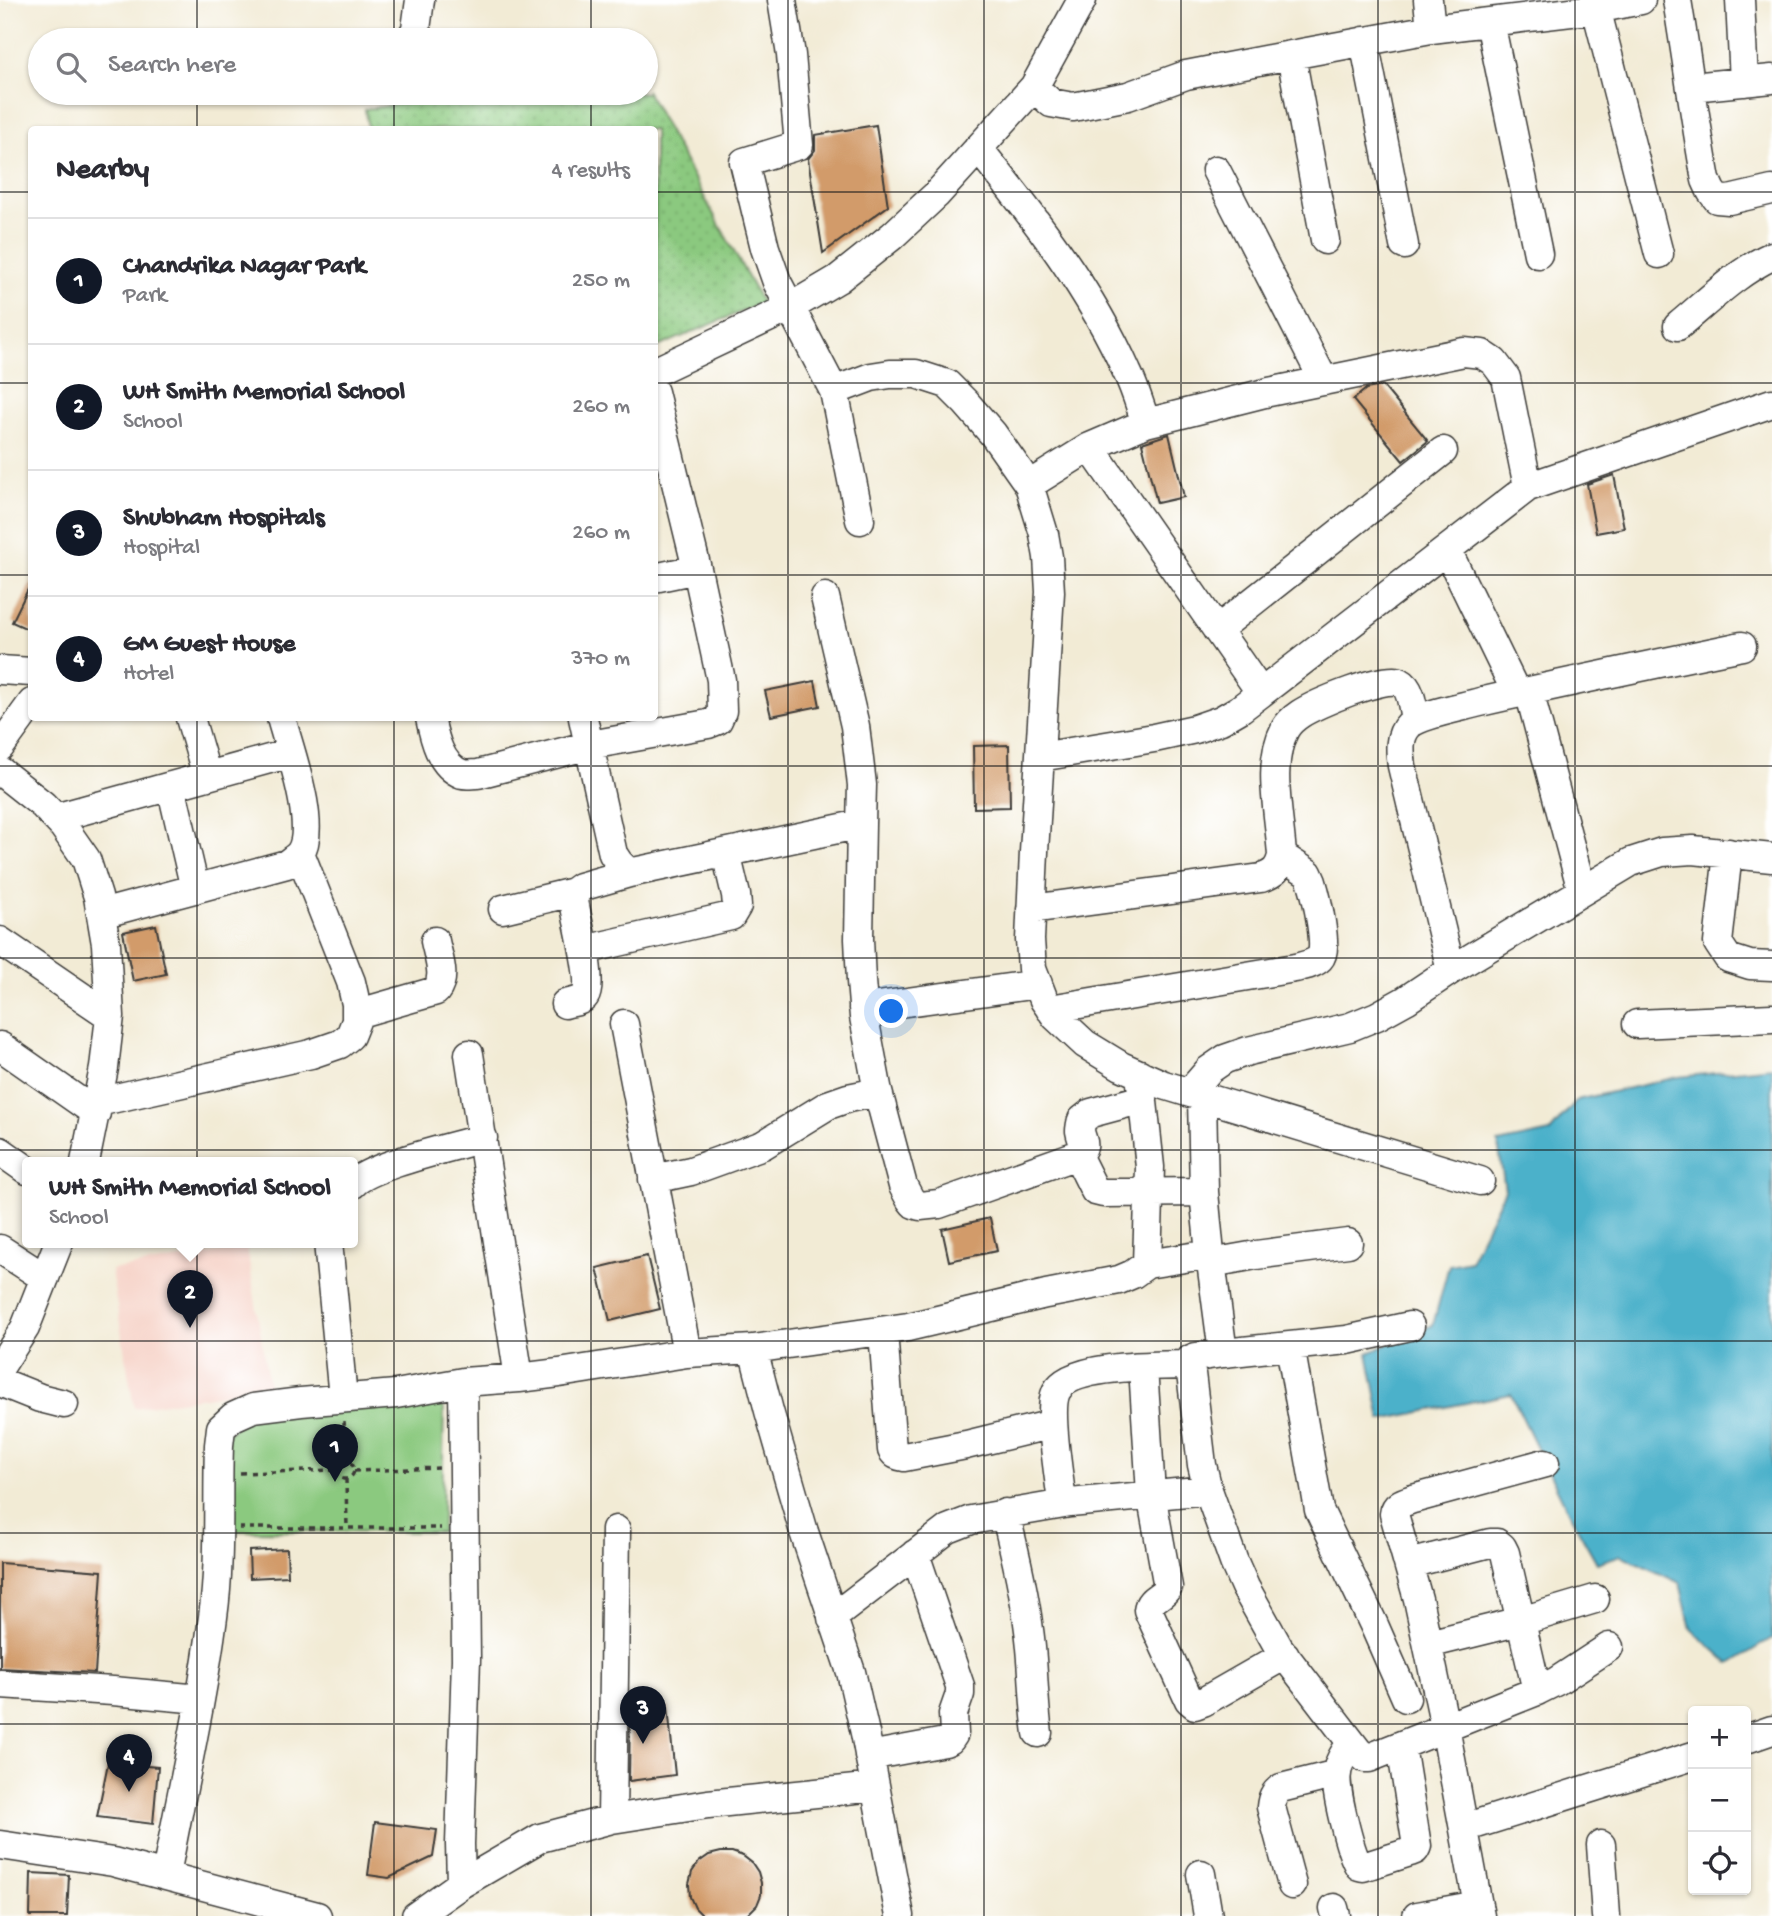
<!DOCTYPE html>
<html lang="en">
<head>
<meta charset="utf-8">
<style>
	body { margin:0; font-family:"Gochi Hand",sans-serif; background:#f7f7f7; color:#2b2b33 }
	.controls { position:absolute; right:21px; bottom:21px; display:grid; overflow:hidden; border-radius:7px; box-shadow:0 2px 5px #0004 }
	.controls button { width:63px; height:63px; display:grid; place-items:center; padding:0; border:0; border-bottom:2px solid #e1e1e2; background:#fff; color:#2b2b33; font:35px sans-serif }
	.you { position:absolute; left:892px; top:1012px; width:24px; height:24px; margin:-18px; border:5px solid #fff; border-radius:50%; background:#1a73e8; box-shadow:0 0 0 10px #1a73e833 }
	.badge { display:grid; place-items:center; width:46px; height:46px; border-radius:50%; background:#111827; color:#fff; font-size:23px; font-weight:700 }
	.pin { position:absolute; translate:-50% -58px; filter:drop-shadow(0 2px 4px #0008) }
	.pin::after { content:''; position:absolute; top:37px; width:24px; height:21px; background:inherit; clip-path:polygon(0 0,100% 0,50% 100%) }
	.popup { position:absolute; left:22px; top:1157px; width:336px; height:91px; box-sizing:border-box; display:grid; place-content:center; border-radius:7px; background:#fff; filter:drop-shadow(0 2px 5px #0005); font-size:23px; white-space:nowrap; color:#7c7c81 }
	.popup b { font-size:26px; color:#2b2b33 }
	.popup::after { content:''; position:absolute; left:50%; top:100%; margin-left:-14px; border:14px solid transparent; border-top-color:#fff }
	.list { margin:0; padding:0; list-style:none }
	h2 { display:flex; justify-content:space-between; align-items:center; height:91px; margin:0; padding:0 28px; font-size:30px }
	h2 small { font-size:23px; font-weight:400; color:#7c7c81 }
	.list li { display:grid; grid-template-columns:46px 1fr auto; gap:21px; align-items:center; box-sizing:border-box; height:126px; padding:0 28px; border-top:2px solid #e1e1e2 }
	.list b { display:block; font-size:26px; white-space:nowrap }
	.list p { margin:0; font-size:23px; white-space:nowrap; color:#7c7c81 }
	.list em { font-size:23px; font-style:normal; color:#7c7c81 }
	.icon { flex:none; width:38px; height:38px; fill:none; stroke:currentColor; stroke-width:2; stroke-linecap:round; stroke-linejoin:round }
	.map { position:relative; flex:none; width:1772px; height:1916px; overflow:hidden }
	.search { position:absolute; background:#fff; box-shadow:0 2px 5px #0004; left:28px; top:28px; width:630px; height:77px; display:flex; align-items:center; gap:18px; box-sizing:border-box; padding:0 24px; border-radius:38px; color:#7c7c81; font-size:26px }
	.panel { position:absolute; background:#fff; box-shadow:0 2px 5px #0004; left:28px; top:126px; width:630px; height:595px; border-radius:7px }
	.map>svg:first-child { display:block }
</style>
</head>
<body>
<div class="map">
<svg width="1772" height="1916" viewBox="0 0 1772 1916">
	<defs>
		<pattern id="grass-dots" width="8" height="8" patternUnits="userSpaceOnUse" patternTransform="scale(1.75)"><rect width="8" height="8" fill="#8bc97f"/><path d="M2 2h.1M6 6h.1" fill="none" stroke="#77ac6d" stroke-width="1.8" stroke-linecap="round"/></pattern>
	</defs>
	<rect width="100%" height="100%" fill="#fff"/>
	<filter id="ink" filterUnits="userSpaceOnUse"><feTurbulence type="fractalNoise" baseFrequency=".0143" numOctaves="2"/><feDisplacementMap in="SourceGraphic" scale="14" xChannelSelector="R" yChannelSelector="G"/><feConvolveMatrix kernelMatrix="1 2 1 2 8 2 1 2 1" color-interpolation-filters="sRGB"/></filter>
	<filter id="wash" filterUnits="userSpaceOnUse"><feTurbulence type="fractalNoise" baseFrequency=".00686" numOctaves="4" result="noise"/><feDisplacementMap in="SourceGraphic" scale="28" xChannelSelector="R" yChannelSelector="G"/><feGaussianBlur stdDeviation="1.57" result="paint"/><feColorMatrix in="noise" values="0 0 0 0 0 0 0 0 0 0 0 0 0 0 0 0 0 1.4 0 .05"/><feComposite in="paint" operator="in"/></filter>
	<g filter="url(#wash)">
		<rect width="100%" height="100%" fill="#f2ebd5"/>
		<path fill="#f6d1c6" d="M247,1248L269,1387L134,1408L111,1270Z"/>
		<path fill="url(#grass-dots)" stroke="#54724e" stroke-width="2" d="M646,90L762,303L655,348L654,130L368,129L365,109L479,93H646Z"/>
		<path fill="#8bc97f" stroke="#54724e" stroke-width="2" d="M444,1396L442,1532L226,1531L228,1433L249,1416Z"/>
		<path fill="#4bb1ca" stroke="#346673" stroke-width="2" d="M1772,1067V1638L1730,1664L1691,1629L1680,1583L1621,1555L1597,1563L1570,1515L1511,1394L1381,1420L1368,1353L1433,1325L1449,1265L1470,1261L1505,1190L1498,1143L1550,1132L1577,1100L1678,1077Z"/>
		<g id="blocks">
			<path fill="#d29b6b" d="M876,125L888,206L823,253L808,159L815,150V135Z
				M1383,386L1428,441L1403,461L1353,400L1366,389Z
				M1169,434L1184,497L1157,503L1142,443Z
				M1614,475L1624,528L1596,533L1587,484Z
				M32,581V631L12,622Z
				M815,681L820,706L771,716L765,691Z
				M1009,745L1010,807L974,808L973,746Z
				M156,925L166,974L133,981L123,932Z
				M990,1218L997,1251L949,1261L942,1229Z
				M647,1256L660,1309L610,1321L597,1268Z
				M287,1549L288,1576L250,1578L249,1551Z
				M0,1563L102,1571L95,1673L0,1668Z
				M668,1707L675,1775L629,1781L630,1711Z
				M108,1763L158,1767L153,1824L97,1817Z
				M375,1822L437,1830L433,1857L389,1878L368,1875Z
				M721,1852H732L743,1856L752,1863L758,1872L761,1883V1895L757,1905L746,1916H703L695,1908L690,1897L689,1884L692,1872L699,1862L709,1855Z
				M31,1873L69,1875L67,1916H30Z"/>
		</g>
	</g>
	<g filter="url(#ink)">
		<use href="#blocks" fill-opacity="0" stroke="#3c3b38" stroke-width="2"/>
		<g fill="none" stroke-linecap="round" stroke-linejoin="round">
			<defs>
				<path id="minor" d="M782,0L791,55L799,145L744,162L765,248L777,282L834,391L860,520
					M1428,0L1431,29
					M1594,0L1659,254
					M1677,0C1687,60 1695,120 1706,180L1711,191L1717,199L1729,200L1772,190
					M1740,0L1744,82
					M1490,22L1538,254
					M410,40L416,29L420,0
					M1364,41L1404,245
					M1291,55L1325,240
					M1034,87L1051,103L1073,107L1128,96L1186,75L1291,55L1431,29L1596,9L1641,0
					M1692,87L1772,79
					M978,148C1034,217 1091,290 1127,372C1135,388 1140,406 1146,423L1090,447L1261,693L1528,487L1772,403
					M1216,170L1324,381
					M1678,326C1706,303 1738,271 1772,256
					M654,372L789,308L838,279L892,236L936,195L1034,87L1082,0
					M834,391L871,377L890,374H916L947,384L966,403L993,434L1029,485L1044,534L1048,557L1050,592L1034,852L1030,940L1032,969L1044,1000L1056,1017L1085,1044L1121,1066L1164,1085L1480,1181
					M1146,423L1269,392L1464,352L1482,354L1494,362L1506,378L1528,487
					M1029,485L1090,447
					M1447,550L1517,694
					M654,578L697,569
					M825,597L855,726L862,785L861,824
					M1217,630L1443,451
					M0,670L32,672
					M1529,691L1582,891
					M190,718L207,776
					M430,718C434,737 440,766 462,774C466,775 473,774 478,774L590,745L708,724L718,720L722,711L721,680L697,569L654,392
					M583,718L613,854L619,863L629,873L861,824L859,939L861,981L864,1017L878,1092L903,1186L910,1199L914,1204L920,1206L939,1204L1077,1155C1088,1144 1082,1143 1080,1131C1080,1129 1081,1122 1082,1120L1091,1113L1143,1099
					M0,747L32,703
					M1040,757L1154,738L1195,729L1221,720L1240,709L1261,693
					M0,771L43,805L63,826L86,859L98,897L106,944L110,1016L104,1068L85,1162
					M171,786L195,889
					M55,818L291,753
					M1728,853L1718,943L1728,958L1750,965L1772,966
					M503,909L573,892
					M1031,909L1261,878C1274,874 1279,869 1282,856C1280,817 1266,764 1285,729C1289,722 1294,718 1300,714C1315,704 1386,674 1400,682C1412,688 1413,710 1415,721
					M101,914L287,864C290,861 297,857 300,853C318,827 289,748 281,718
					M0,941L110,1016
					M584,950L731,916L737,906L736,895L726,853
					M1451,970L1402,766C1400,752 1398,736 1409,725C1421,714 1463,707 1480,702C1567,682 1655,664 1742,646
					M565,1004C571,1002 581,1002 585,996C595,981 574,913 573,892L580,887L629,873
					M863,1008L1038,984
					M1050,1009L1295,968C1303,966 1314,964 1320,958C1329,949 1316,895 1312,882L1308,873L1282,856
					M356,1014L436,991C447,977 438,957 435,941
					M624,1024L687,1353
					M1637,1024L1772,1018
					M0,1046L96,1113
					M469,1054L519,1378
					M1190,1092L1209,1070L1225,1059L1248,1051L1350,1027L1377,1016L1406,1000L1451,970L1631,862L1662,852L1693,850L1772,858
					M1202,1097L1204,1192L1210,1254L1223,1353
					M98,1102L311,1054L340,1044L350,1036L356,1021V1004L351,982L300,853
					M0,1151L27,1170
					M1077,1155L1095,1191L1103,1193L1204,1192
					M653,1179L691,1171L763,1145L828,1105L848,1098L878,1092
					M353,1184C371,1165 454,1147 483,1138
					M328,1242L343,1398
					M0,1249L45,1278
					M1211,1263L1256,1255L1348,1243
					M1147,1264L1210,1254
					M1410,1326L1347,1340L1223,1353L1196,1357L1191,1359L1190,1365L1202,1465L1208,1490L1234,1562L1245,1587L1279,1648L1358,1751L1365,1758H1369L1537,1691L1557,1681L1609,1647
					M883,1331L892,1450C895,1455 898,1456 904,1457L966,1445L1053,1424
					M1290,1346L1319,1510L1374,1625L1406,1698
					M753,1349L769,1411L804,1532L851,1672L865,1733L900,1916
					M0,1367L25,1328L59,1242
					M1143,1367L1151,1494L1168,1587C1163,1597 1149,1598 1148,1610L1189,1700L1195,1705L1203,1702L1285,1655
					M0,1382L40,1398L64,1404
					M1062,1504C1060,1479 1047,1412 1056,1392C1070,1363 1162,1366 1190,1365
					M1005,1513C1015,1552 1024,1590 1029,1630C1034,1665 1033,1699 1038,1733
					M1409,1564L1490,1543H1497L1502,1547L1505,1553L1537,1691
					M832,1618L948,1529L971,1520L1070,1503L1208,1490
					M1428,1644L1521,1621L1595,1599
					M0,1684L113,1691L200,1699
					M1746,1739L1772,1730
					M1351,1743C1345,1752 1338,1762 1337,1773C1334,1788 1350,1853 1359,1866L1363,1867L1410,1852L1415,1850L1417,1846L1401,1746
					M869,1756L945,1742L950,1740L954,1734L953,1714L960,1694V1686L915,1554
					M612,1819L616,1530
					M1464,1828L1693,1756
					M0,1845L113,1862L317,1916
					M1601,1845L1606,1916
					M1201,1874L1208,1916
					M166,1875C182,1789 202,1703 213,1617C221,1560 217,1502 219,1445L221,1428L233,1417L253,1408L301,1402L396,1394L463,1382L519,1378L559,1373L687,1353L753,1349L908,1327L1046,1294L1119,1280L1133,1274L1147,1264L1150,1167L1140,1074
					M461,1884L460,1844L466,1659L463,1382
					M1292,1885L1271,1807C1272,1798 1274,1793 1281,1788L1337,1774
					M1334,1908L1336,1916
					M416,1916L461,1884L540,1838L612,1819L708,1804L875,1787
					M1417,1916L1478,1905
					M1480,1916L1445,1727L1418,1599L1394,1514C1395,1504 1404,1502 1413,1499L1545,1463"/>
			</defs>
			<use href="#minor" stroke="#3c3b38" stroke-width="31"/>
			<path stroke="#3c3b38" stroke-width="3.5" stroke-dasharray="5 5" stroke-linecap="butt" d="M344,1421L345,1460
				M336 1470a9 9 0 1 1 18 0a9 9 0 1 1-18 0Z
				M354,1471L441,1468
				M240,1473L336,1470
				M346,1479L347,1529
				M239,1528H441"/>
			<use href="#minor" stroke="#fff" stroke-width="28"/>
		</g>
	</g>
	<path fill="none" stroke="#1c1c1c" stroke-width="2" stroke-opacity="0.55" d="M197,0V40M394,0V40M591,0V40M788,0V1916M984,0V1916M1181,0V1916M1378,0V1916M1575,0V1916M197,93V130M394,93V130M591,93V130M0,192H32M654,192H1772M0,383H32M654,383H1772M0,575H32M654,575H1772M197,718V1916M394,718V1916M591,718V1916M0,766H1772M0,958H1772M0,1150H1772M0,1341H1772M0,1533H1772M0,1724H1693M1746,1724H1772"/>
</svg>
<div class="controls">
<button>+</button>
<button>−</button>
<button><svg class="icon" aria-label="locate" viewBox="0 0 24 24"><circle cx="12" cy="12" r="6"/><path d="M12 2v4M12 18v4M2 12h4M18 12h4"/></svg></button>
</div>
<div class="you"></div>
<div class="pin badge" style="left:335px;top:1482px">1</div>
<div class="pin badge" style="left:190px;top:1328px">2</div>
<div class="popup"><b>WH Smith Memorial School</b>School</div>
<div class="pin badge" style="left:643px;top:1744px">3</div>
<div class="pin badge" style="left:129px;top:1792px">4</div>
<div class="search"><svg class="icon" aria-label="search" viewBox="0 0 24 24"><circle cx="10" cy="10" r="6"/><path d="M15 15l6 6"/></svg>Search here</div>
<section class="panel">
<h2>Nearby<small>4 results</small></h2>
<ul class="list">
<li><span class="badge">1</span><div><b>Chandrika Nagar Park</b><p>Park</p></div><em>250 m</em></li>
<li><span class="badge">2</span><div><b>WH Smith Memorial School</b><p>School</p></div><em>260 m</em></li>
<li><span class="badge">3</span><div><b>Shubham Hospitals</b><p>Hospital</p></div><em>260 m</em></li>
<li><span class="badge">4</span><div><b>GM Guest House</b><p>Hotel</p></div><em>370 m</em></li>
</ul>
</section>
</div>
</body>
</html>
